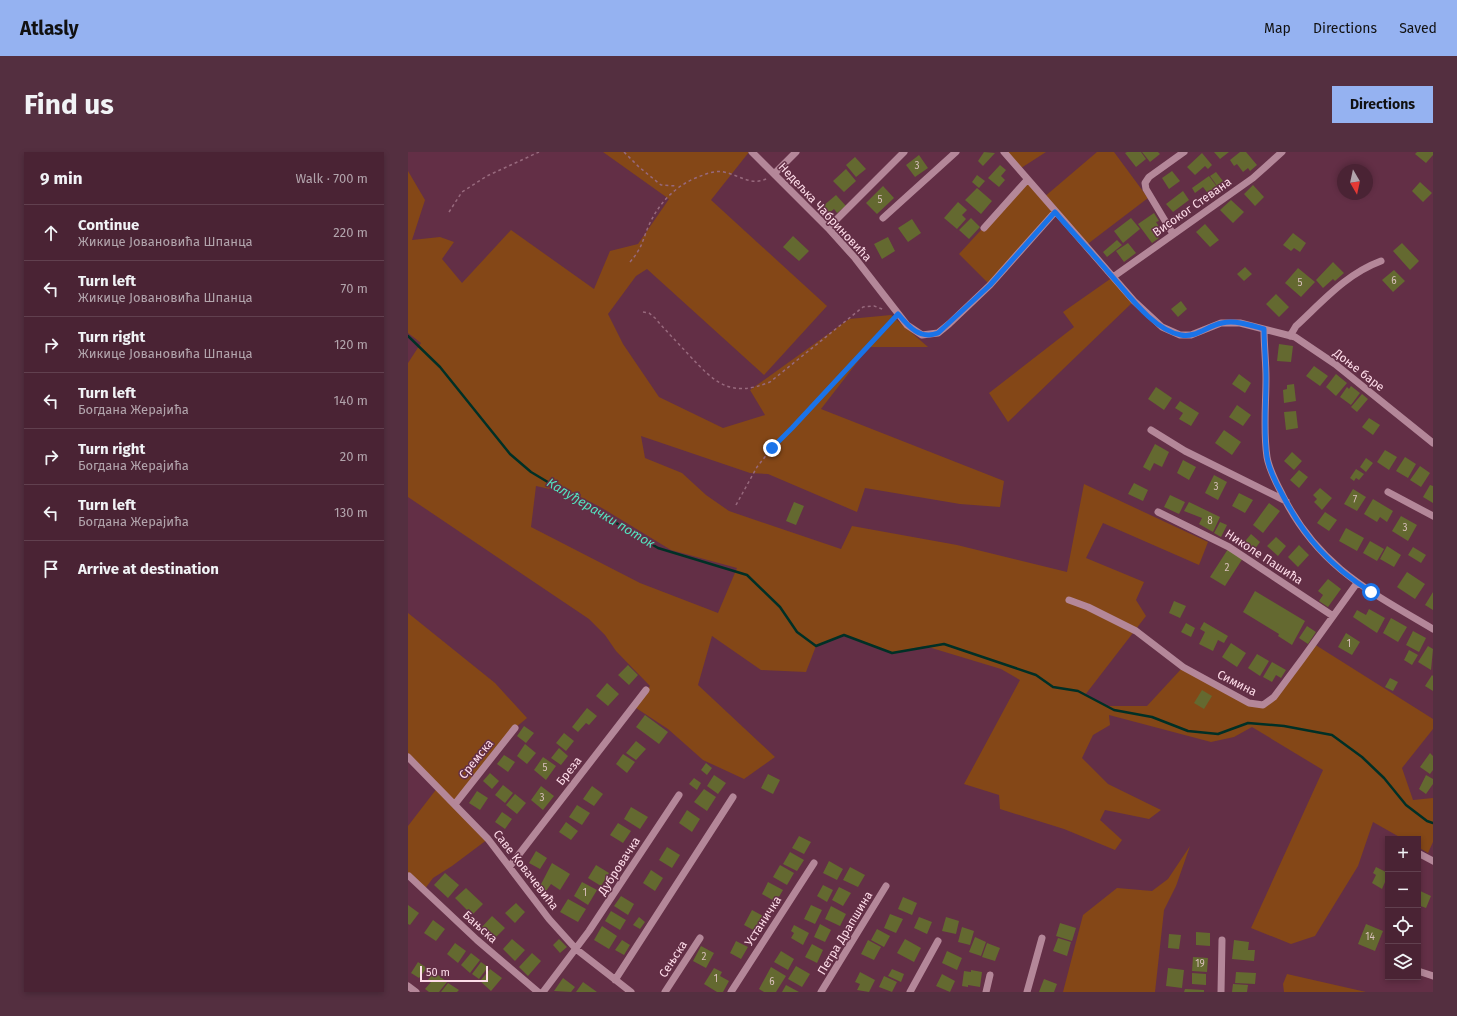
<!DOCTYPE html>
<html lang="en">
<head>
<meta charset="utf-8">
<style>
	body { margin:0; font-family:"Fira Sans",sans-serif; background:#542f40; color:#f1f3f6 }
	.controls { position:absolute; right:12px; bottom:12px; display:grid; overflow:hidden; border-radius:0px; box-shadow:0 2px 6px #0003 }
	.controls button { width:36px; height:36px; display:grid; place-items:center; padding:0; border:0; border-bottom:1px solid #61404f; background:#4a2334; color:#f1f3f6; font:20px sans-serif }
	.compass { position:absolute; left:929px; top:12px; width:36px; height:36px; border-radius:50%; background:#4a2334; box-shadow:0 2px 6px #0003; rotate:171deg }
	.scale { position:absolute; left:12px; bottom:10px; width:68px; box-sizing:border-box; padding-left:4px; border:2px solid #fedce9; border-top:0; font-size:11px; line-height:14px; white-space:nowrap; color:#fedce9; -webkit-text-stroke:3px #632f46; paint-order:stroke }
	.stop { position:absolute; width:12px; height:12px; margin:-9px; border:3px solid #1a73e8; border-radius:50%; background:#fff }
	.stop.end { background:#1a73e8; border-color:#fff; box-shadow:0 1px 4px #0008 }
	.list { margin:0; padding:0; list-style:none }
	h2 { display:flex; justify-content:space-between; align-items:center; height:52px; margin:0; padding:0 16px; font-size:17px }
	h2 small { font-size:13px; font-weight:400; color:#b2a4ac }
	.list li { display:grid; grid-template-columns:26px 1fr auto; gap:12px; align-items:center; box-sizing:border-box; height:56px; padding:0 16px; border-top:1px solid #61404f }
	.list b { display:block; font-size:15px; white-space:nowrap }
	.list p { margin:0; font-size:13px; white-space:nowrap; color:#b2a4ac }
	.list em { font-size:13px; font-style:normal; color:#b2a4ac }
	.icon { flex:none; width:22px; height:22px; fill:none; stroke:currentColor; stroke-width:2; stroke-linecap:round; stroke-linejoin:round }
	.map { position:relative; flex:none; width:1025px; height:840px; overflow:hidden; border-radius:0px }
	header { display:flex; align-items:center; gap:24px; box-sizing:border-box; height:56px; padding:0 20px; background:#95b2f1; color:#111 }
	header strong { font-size:19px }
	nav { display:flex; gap:22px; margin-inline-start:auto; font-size:14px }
	.intro { display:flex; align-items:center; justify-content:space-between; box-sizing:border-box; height:96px; padding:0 24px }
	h1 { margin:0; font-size:28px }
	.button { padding:10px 18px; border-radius:0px; background:#95b2f1; color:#111; font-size:14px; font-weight:700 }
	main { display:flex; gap:24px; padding:0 24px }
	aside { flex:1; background:#4a2334; border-radius:0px; box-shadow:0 2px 6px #0003 }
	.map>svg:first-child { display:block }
</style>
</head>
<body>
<header>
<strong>Atlasly</strong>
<nav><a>Map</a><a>Directions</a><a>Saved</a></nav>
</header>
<div class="intro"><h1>Find us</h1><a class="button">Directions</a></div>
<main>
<aside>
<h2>9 min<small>Walk · 700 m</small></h2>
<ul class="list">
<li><svg class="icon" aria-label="ahead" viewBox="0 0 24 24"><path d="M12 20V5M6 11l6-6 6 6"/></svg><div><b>Continue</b><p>Жикице Јовановића Шпанца</p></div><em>220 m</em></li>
<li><svg class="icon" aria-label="left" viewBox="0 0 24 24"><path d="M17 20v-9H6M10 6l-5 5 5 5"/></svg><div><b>Turn left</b><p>Жикице Јовановића Шпанца</p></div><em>70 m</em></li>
<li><svg class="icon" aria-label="right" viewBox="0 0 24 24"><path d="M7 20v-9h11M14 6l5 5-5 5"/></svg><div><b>Turn right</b><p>Жикице Јовановића Шпанца</p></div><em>120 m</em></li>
<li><svg class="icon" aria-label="left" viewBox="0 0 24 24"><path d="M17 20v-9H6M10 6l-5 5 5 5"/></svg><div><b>Turn left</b><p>Богдана Жерајића</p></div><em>140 m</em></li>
<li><svg class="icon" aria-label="right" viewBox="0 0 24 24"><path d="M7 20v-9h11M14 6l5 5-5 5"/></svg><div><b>Turn right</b><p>Богдана Жерајића</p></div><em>20 m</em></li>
<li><svg class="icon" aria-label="left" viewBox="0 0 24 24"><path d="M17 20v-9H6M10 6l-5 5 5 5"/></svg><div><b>Turn left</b><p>Богдана Жерајића</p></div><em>130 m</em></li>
<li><svg class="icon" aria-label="arrive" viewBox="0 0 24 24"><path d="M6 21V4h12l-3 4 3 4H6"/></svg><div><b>Arrive at destination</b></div></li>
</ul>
</aside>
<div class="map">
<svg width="1025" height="840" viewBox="0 0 1025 840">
	<rect width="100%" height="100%" fill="#632f46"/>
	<path fill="#844717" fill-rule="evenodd" d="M195,0H341L303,48L419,154L356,223L239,117L228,124L200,162L215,192L251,245L315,276L357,263L342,238L441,167L483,163L520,195H461L413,257L596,329L592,355L552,352L457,336L449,360L360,322L342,321L233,284L237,306L274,321L298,343L321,359L433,397L444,374L549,393L659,420L676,332L800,390L791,413L695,371L678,406L736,430L728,448L738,464L677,543L699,554H739L775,515L849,553L866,545L906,492L1025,567V577L994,616L1005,648L1025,646V690L1020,701L1010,695V687H995L965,670L950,714L907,784L883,792L843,776L915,618L844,575L826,585L803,590L701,563L702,573L685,583L674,606L700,632L753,658L741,667L697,658L692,668L714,688L707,698L656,677L592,657L591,643L556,632L612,528L593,517L517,494L484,501L436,483L408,494L398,520L353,518L304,484L290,533L367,605L336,627L295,608L260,577L225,554L242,534L208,499L197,483L181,467L0,345V211L13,191L0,181V19L17,48L4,88L32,85L46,90L34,107L54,131L103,78L186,137L202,99L230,92L261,47ZM128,334L169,343L194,356L263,398L329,416L310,461L232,431L123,375Z
		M596,0H638L610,18Z
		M689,0H706L740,46L677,94L647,60L582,133L551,102L619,28L635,46Z
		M705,125L726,149L600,270L581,241L666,175L655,160Z
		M0,461L87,531L119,566L107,576L47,652L80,687L44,714L25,726L16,738L0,723V674L30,635L0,605Z
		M782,694L768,734L756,758L747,840H655L675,763L709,736L744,739L760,727Z
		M879,822L958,840H876L875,832Z"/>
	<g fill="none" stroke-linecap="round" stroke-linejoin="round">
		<path stroke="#003026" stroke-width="2.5" d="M0,184L32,215L102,302L123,320L250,396L339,423L372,455L389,480L408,494L436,483L484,501L536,492L628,523L645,535L670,539L706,558L744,565L780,579L810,582L840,571L876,574L924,583L954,605L976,626L998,653L1019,669L1025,671"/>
	</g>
	<path fill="#646930" d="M576,0L587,1L575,14L570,9Z
		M719,0H733L738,7L728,15L717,1Z
		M734,0H750L752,2L742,10Z
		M806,0H821L812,7Z
		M832,0H838L849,13L842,19L840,16L835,20L829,12L826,14L822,8Z
		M1009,0H1025V3L1018,11L1007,2Z
		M794,1L804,13L800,17L797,14L787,23L779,15Z
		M511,3L520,16L507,25L498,13Z
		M447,5L458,17L448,25L438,13Z
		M592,13L598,18L593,24L597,28L591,35L580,26Z
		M438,17L448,29L436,40L425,29Z
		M764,19L772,29L761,37L754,26Z
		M808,20L818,33L812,38L802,24Z
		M569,23L577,29L571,36L564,30Z
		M801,24L810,36L801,43L795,35L787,41L784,36Z
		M1012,30L1024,41L1015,50L1004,39Z
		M845,33L856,45L847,54L836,42Z
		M475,34L486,46L469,62L458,51Z
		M569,36L584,49L573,62L557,48Z
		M775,39L781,48L765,60L758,52Z
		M428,43L438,54L429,61L426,57L421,61L415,54Z
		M823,48L836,60L825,71L812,58Z
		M550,50L559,58L554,63L558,67L549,77L536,66Z
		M746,61L751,69L748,70L753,78L747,82L751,86L744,91L730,72Z
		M563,66L572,75L561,87L551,78Z
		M723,66L732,77L715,91L706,79Z
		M504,67L513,81L500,90L490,76Z
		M797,72L811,88L802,95L788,80Z
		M885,81L898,91L892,100L886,96L883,99L875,93Z
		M385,84L401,99L391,109L375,95Z
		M480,85L487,99L474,107L466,92Z
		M709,88L714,93L699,105L695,100Z
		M720,91L728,101L716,110L708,99Z
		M994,91L1011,109L1002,118L985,99Z
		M925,110L936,121L927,129L925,127L915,136L908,128Z
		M837,115L844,122L836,129L829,122Z
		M890,116L907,130L893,145L877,131Z
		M986,118L997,129L985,140L974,128Z
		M868,142L881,155L871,165L858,152Z
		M773,149L779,157L770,165L763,157Z
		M871,192L885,194L883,210L869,209Z
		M906,214L920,224L912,234L898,224Z
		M831,222L843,231L837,241L824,232Z
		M928,222L939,231L928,244L918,235Z
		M886,232L888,249L876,251L875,238L879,237V233Z
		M943,234L952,241L943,253L932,245L939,235L941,237Z
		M748,235L764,246L756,258L740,247Z
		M954,242L960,247L949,260L943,255Z
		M772,249L791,261L783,274L771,267L775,261L767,256Z
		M829,253L843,263L835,274L821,265Z
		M888,259L890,276L878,278L876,260Z
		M961,266L972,273L965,283L954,275Z
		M816,278L833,290L824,303L807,291Z
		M747,292L761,300L754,315L746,311L742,319L735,315Z
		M977,298L989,305L981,318L969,310Z
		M884,300L894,309L886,318L876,309Z
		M997,305L1008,312L1000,326L988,319Z
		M958,306L965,311L958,320L952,315Z
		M775,308L788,315L781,328L769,321Z
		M1012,314L1022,321L1013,335L1002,328Z
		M948,317L956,322L951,328L948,326L946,329L942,326Z
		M891,318L900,325L891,336L882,328Z
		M806,323L819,330L810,348L797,341Z
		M726,331L740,338L735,349L720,342Z
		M1022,333L1025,334V351L1015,345Z
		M912,336L924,346L914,358L906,350L909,347L905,343Z
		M945,337L958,345L949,359L936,352Z
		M831,341L845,348L837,361L824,354Z
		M762,343L777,350L771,362L756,355Z
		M965,347L985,359L979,370L972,365L969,370L956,362Z
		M386,350L396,354L388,373L378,369Z
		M781,350L812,365L805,380L791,372L794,366L776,359Z
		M861,351L872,359L855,381L845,373Z
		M917,360L929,368L921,379L909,371Z
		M993,364L1009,373L1000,389L984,379Z
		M812,370L819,373L813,385L806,381Z
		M938,376L956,386L949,399L931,389Z
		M843,382L852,390L844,401L834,393Z
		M868,385L878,394L870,404L859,394Z
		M962,389L976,397L969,409L955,401Z
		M891,393L901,403L890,415L880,405Z
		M979,394L993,403L986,415L972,407Z
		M1005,395L1018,403L1013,411L1000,403Z
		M820,397L835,406L817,434L802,425Z
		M999,420L1017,432L1007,447L989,435Z
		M920,427L933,437L920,455L911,449L915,443L910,439Z
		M847,439L897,469L884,493L870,484L871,482L835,460Z
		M1025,440V458L1017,453Z
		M766,449L778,454L772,466L761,461Z
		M961,457L977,466L969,481L945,465L949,458L958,463Z
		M983,466L999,475L990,490L975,481Z
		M796,470L820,484L816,491L810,488L805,499L791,492L797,480L792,477Z
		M778,471L787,476L783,485L773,480Z
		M899,474L908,480L900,492L891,486Z
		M1005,479L1018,486L1011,500L998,493Z
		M938,481L952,490L944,503L930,495Z
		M823,491L838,501L829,515L814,505Z
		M1020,494L1025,497L1023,518L1010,510Z
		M1001,498L1010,503L1004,513L996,508Z
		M849,502L861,509L852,524L840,516Z
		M864,510L878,518L873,526L868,523L864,530L855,525Z
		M220,513L230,523L221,533L210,523Z
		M1024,523L1025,524V539L1017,534Z
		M982,526L990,530L985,539L977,535Z
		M199,531L211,542L200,554L188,544Z
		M794,538L804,544L796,557L786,551Z
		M179,556L189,564L181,573L178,571L170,580L164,575Z
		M237,563L260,580L251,592L228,575Z
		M116,574L126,581L118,591L109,584Z
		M156,581L166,589L158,599L148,591Z
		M228,589L238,597L228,608L218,601Z
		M117,592L128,601L119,612L109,604Z
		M151,596L160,604L153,613L143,606Z
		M1022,601L1025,604V618L1022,622L1012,615Z
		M215,602L227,610L219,621L208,612Z
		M96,603L107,610L100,620L89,612Z
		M135,605L148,614L138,628L126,618Z
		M298,611L304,616L299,623L293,618Z
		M82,621L91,629L84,637L75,629Z
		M360,622L372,628L365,642L353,636Z
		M306,623L318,631L310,642L299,634Z
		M1018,623L1025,627V632L1018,642L1011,637Z
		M286,626L293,631L289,638L281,632Z
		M95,633L105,641L97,651L87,643Z
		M133,634L146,644L135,658L123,648Z
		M184,634L195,642L186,654L175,647Z
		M296,637L308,645L299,659L286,650Z
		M69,639L80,646L72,658L61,651Z
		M107,642L118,651L109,662L98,653Z
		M169,653L182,661L174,673L161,665Z
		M223,655L240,665L232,677L216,667Z
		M279,658L292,667L284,680L271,671Z
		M94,660L104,667L97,677L87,670Z
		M158,670L170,679L163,688L151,680Z
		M210,671L223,679L215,691L202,683Z
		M391,684L403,690L396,702L384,696Z
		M259,695L272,703L264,716L251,708Z
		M128,699L139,706L132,717L121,711Z
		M382,700L396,708L389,719L375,712Z
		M421,709L435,717L429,728L415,721Z
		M144,711L162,722L152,738L143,732L136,742L130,738Z
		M188,713L201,721L193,734L180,726Z
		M372,713L386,721L379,733L365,725Z
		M442,715L457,723L450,735L435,728Z
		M968,715L980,721V732L977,730L974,737L964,731L968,723L965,721Z
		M243,718L255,726L247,739L235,731Z
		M37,721L51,733L40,746L26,733Z
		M174,730L189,738L180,753L166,744Z
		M360,730L375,738L368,750L354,742Z
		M415,733L425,738L419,750L409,744Z
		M431,735L443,741L435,754L424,748Z
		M58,736L75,752L64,763L47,746Z
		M1010,738L1023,744L1018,756L1010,753Z
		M213,744L226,752L220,763L206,754Z
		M495,745L509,751L504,763L490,757Z
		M160,747L178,757L170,770L152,760Z
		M108,751L117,760L107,771L97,761Z
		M0,753L11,761L2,773L0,772Z
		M403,753L414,758L407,772L396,767Z
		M423,754L438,762L432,774L417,767Z
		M344,758L359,766L351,781L336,773Z
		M203,759L218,768L212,778L197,769Z
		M482,762L495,767L488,781L476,776Z
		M84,764L97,776L86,787L74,775Z
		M231,765L237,770L232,777L225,773Z
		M511,765L524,770L519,782L506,776Z
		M538,765L551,769L548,782L534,779Z
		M25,768L37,777L28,789L16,781Z
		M652,771L668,776L664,789L648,784Z
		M412,772L423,778L417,790L406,785Z
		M958,772L975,779L967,799L950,792Z
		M386,773L401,781L395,793L383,786L386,781L383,779Z
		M194,774L209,784L201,797L186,788Z
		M554,775L566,779L562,793L550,790Z
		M469,777L482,784L476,795L463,788Z
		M788,780L802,781V794L788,793Z
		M761,782L773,783L771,797L760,796Z
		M567,785L578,790L573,804L561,800Z
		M650,786L663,790L659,804L645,799Z
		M104,787L117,798L107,809L95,797Z
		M151,787L159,795L152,801L145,793Z
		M497,787L513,796L506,810L489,801Z
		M214,788L222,793L216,803L207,798Z
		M460,788L473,795L466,808L453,802Z
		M826,788L841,790L840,798H847L846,809L824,807Z
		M328,789L340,795L333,807L322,801Z
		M47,791L58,799L50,811L39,802Z
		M579,791L592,796L587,809L574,805Z
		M404,792L415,798L409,811L397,805Z
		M293,794L306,801L298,816L285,809Z
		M373,799L386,807L380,818L366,810Z
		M539,799L554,806L549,818L534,811Z
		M63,801L72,808L62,821L53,813Z
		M124,801L133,809L120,824L111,815Z
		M785,805L800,806L799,820L784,819Z
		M10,810L19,816L11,826L3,821Z
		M73,810L80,815L71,827L64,822Z
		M388,814L402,822L394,835L380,827Z
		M363,815L378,824L368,840H356L351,837Z
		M306,816L314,820L312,824L321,829L315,840H309L296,832Z
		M760,816L776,818L774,836L758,834Z
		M82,817L94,826L83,839L72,829Z
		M484,817L496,822L493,830L480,824Z
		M563,818L574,820L572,835L560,833V835L554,834L556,819L563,820Z
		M26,820L39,830L31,840H21L17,837L23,830L20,828Z
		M452,820L467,828L461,840L449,838L452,832L447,830Z
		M828,820L848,821L847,832L827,831Z
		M784,821L798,822V833L784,832Z
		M534,822L547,829L542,840L528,834Z
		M476,824L489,830L484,840L471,835Z
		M155,826L167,835L163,840L146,839Z
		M636,827L649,832L646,840H631Z
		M175,830L189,840H168Z
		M40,831L51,838L49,840H33Z
		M825,832L840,833L839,840H824Z
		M378,833L391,840H374Z
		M777,837L796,838V840H776Z"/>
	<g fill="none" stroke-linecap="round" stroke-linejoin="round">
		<path stroke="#97697d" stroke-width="1.5" stroke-dasharray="3 3" stroke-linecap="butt" d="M216,0L231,15L253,33L269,34
			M41,60L54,40L79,24L131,0
			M222,110C235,95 234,89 241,73C251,51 267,34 290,25C298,22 307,18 316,20C331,23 344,35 360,26
			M235,160L241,161L247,166C258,179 270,191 281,203C307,231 322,246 362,230L455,155L466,154L477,158
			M328,353L349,315L364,296L384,276L485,168"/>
		<path stroke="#b48799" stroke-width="7" d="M344,0L420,76L447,106L499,173L514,183L530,181L541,172L582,133L647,60
			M596,0L726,149L754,175L772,183H783L813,171H832L887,185L927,212L1025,291
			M366,22L388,0
			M475,66L548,0
			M420,76L496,0
			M576,76L619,28
			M765,82L738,37L737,31L741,25L776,0
			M705,125L845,26L874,0
			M856,177C856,193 858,210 858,226C858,252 855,279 859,305C861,318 869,332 875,344C910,414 961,439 1025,477
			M882,184L888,174C915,149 938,122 973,109
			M743,278L777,299L878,349
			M980,340L1025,364
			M750,360L821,395L925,464
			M661,448L680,455L728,479L775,515L841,551L855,553L866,545L895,506L949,431
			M0,605L80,687L141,767L168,797L223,840
			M47,652L107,576
			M1010,701L1025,709
			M102,714L238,538
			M1,724L69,788L130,840
			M1010,819L1025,824
			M207,828L325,645
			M0,834L8,840
			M135,840L181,779L271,643
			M257,840L292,786
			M323,840L406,711
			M413,840L478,734
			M502,840L530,789
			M578,840L582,823
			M619,840L634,786
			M813,840L814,788"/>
	</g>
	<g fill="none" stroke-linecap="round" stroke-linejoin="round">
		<path stroke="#1a73e8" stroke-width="5" d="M364,296L384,276L490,162C501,175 512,188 530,181L582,133L647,60C665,81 684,101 702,122C720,142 745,178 773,183C788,186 799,174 814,171C828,168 842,173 856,177C856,193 858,210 858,226C858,252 855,279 859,305C861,318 868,331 874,342C896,385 922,414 963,440"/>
	</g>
	<g text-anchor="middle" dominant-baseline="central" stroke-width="3" stroke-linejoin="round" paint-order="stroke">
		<g font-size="10" fill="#d8bfbb">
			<text x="509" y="14">3</text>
			<text x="472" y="48">5</text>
			<text x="986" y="129">6</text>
			<text x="892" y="131">5</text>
			<text x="808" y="335">3</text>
			<text x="947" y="348">7</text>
			<text x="802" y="369">8</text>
			<text x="997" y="376">3</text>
			<text x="819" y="416">2</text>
			<text x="941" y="492">1</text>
			<text x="137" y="616">5</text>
			<text x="134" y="646">3</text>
			<text x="177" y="741">1</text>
			<text x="962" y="785">14</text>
			<text x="296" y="805">2</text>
			<text x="792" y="812">19</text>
			<text x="308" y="827">1</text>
			<text x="364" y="830">6</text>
		</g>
		<g font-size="12" fill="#fedce9" stroke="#632f46">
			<text transform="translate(784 55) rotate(-35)">Високог Стевана</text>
			<text transform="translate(417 60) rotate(47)">Недељка Чабриновића</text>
			<text transform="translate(951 218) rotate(38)">Доње баре</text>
			<text transform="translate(856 405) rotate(33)">Николе Пашића</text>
			<text transform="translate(829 531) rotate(27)">Симина</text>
			<text transform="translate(68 607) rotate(-51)">Сремска</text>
			<text transform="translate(161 619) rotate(-52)">Бреза</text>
			<text transform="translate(211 714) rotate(-57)">Дубровачка</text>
			<text transform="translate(118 718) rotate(52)">Саве Ковачевића</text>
			<text transform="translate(355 769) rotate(-57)">Устаничка</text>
			<text transform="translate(72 775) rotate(42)">Бањска</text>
			<text transform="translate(437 781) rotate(-59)">Петра Драпшина</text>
			<text transform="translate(265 807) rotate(-57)">Сењска</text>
		</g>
		<g font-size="13" font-style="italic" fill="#54e1be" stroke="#632f46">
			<text transform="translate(193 361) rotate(31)">Калуђерачки поток</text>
		</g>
	</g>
</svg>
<div class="controls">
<button>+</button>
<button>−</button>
<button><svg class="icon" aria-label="locate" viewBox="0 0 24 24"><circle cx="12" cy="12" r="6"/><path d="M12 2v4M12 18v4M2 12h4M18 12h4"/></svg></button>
<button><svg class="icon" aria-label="layers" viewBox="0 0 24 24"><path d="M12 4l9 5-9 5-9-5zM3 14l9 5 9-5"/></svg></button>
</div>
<svg class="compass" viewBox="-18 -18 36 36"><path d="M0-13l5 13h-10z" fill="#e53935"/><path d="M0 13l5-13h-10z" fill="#b2a4ac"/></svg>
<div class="scale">50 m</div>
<div class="stop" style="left:963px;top:440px"></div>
<div class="stop end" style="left:364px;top:296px"></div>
</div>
</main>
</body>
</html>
